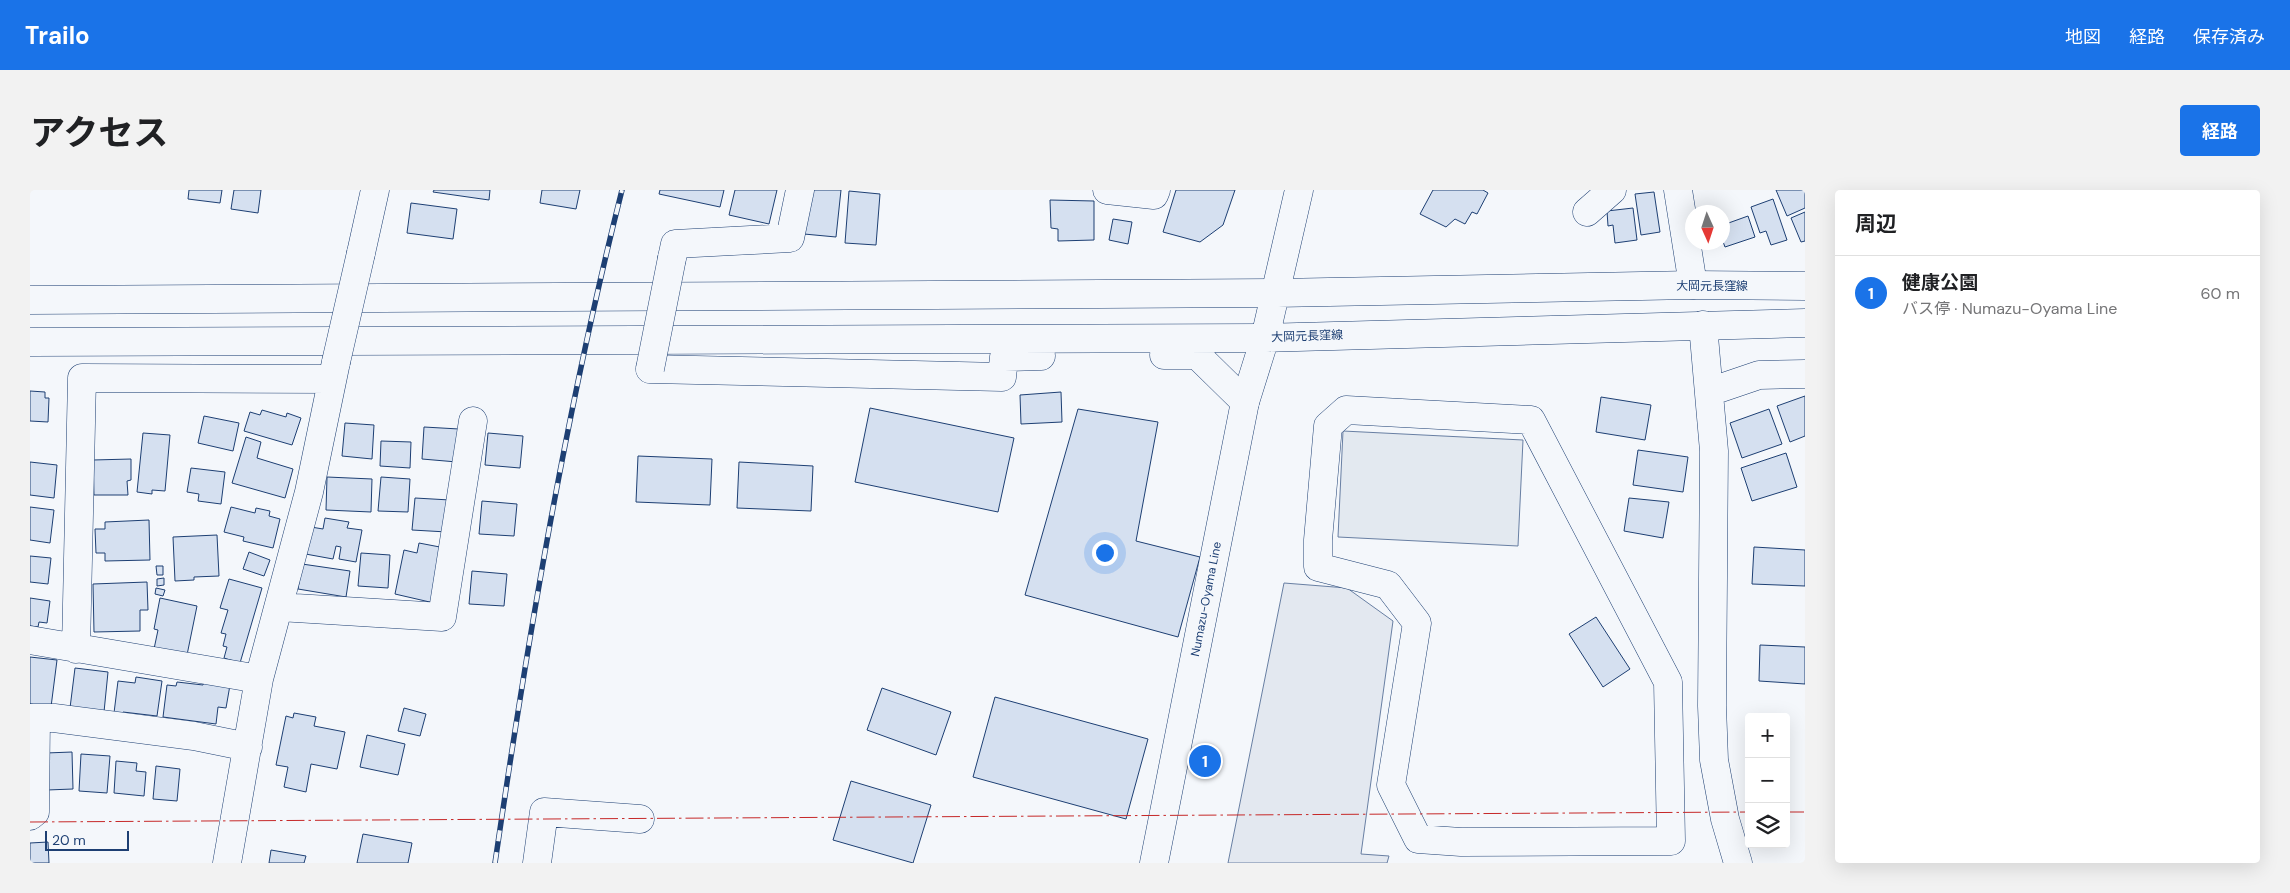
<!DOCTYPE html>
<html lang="ja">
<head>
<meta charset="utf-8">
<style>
	body { margin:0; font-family:"DM Sans","Noto Sans JP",sans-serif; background:#f2f2f2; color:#202124 }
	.controls { position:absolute; right:15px; bottom:15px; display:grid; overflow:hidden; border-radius:5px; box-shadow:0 5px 20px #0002 }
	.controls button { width:45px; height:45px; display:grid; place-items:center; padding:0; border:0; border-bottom:1px solid #e0e0e0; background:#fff; color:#202124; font:25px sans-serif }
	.compass { position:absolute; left:1655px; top:15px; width:45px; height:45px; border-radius:50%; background:#fff; box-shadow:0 5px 20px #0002; rotate:177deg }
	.scale { position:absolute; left:15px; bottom:12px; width:84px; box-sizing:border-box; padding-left:5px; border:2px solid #1d3f73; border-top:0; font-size:14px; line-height:18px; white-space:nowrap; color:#1d3f73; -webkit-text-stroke:4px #f4f7fb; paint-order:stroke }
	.you { position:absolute; left:1074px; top:362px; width:18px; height:18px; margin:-12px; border:4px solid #fff; border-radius:50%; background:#1a73e8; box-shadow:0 0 0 8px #1a73e833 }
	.badge { display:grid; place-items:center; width:32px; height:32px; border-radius:50%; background:#1a73e8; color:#fff; font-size:16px; font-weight:700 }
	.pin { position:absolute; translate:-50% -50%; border:2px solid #fff; box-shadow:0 1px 5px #0006 }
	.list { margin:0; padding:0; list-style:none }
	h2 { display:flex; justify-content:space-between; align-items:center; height:65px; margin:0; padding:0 20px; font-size:21px }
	h2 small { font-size:16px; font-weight:400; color:#757577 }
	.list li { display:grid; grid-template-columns:32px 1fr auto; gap:15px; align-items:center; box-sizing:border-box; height:75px; padding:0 20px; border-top:1px solid #e0e0e0 }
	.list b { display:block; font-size:19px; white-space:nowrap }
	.list p { margin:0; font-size:16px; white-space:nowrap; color:#757577 }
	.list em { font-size:16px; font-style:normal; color:#757577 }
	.icon { flex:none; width:28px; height:28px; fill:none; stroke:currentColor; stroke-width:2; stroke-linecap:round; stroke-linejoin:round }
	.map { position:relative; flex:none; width:1775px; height:673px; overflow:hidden; border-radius:5px }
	header { display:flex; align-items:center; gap:30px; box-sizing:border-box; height:70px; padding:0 25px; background:#1a73e8; color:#fff }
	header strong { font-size:24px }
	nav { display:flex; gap:28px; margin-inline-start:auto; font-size:18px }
	.intro { display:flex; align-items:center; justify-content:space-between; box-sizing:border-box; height:120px; padding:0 30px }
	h1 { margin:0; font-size:35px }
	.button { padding:12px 22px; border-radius:5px; background:#1a73e8; color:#fff; font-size:18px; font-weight:700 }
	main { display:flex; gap:30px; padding:0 30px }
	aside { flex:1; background:#fff; border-radius:5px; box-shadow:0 5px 20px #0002 }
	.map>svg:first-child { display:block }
</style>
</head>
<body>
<header>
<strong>Trailo</strong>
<nav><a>地図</a><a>経路</a><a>保存済み</a></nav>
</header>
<div class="intro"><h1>アクセス</h1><a class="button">経路</a></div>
<main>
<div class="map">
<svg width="1775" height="673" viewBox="0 0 1775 673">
	<rect width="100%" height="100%" fill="#f4f7fb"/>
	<path fill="#e3e9f0" stroke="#687fa3" d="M1313,241L1493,250L1488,356L1308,347Z"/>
	<path fill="#e3e8f0" stroke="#687fa3" d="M1254,393L1317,398L1363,431L1331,664L1359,666L1357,673H1198Z"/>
	<path fill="#d5e0f0" stroke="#1d3f73" d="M159,0H192L190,13L158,9Z
		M204,0H231L228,23L201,19Z
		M404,0H460L459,10L403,2Z
		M512,0H550L546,19L510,13Z
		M630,0H694L690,17L629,4Z
		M705,0H747L739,34L699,25Z
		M779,0H811L806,47L774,44Z
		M1146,0H1205L1193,35L1170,52L1133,42Z
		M1403,0H1453L1458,3L1447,24L1442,22L1435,34L1425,29L1416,37L1390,24Z
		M1746,0H1775V18L1757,26Z
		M819,1L850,4L846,55L815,53Z
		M1624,2L1630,42L1611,45L1605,4Z
		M1743,9L1757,50L1741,55L1736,41L1730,43L1721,17Z
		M1020,10L1064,11V50L1028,51V39L1021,38Z
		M381,13L427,19L423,49L377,43Z
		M1603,18L1607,50L1585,53L1583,35L1578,36L1577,21Z
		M1775,22V51L1771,52L1761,28Z
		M1718,26L1725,47L1695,57L1692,49L1693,35Z
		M1083,29L1102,32L1098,54L1079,50Z
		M0,201L15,202V208H19L18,232L0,231Z
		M1031,202L1032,232L991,234L990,205Z
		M1775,206V246L1760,252L1747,216Z
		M1571,207L1621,215L1615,250L1566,242Z
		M840,218L984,248L968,322L825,292Z
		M1048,219L1128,232L1106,351L1170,367L1148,447L995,405Z
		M1739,219L1752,254L1712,268L1700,233Z
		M232,220L256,227L257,223L271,228L262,255L214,241L220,222L230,225Z
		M174,226L209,233L203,261L168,253Z
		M315,233L344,235L342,269L312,266Z
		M394,237L429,239L427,272L392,269Z
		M113,243L140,245L135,301L122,300V304L107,302Z
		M458,243L493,246L490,278L455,275Z
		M216,247L231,252L227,268L263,279L255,308L202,293Z
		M351,251L381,252L380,278L350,276Z
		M1608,260L1658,267L1653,302L1603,295Z
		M1756,263L1767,297L1722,311L1711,278Z
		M608,266L682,269L680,315L606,312Z
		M101,269V290L97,291L98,305H64L63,270Z
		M0,272L27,275L24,308L0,305Z
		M709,272L783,276L781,321L707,318Z
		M161,278L195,282L191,314L168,311L169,304L157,302Z
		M297,287L342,289L341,322L296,320Z
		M351,287L380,289L378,322L348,321Z
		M385,308L420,310L417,342L382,340Z
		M1599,308L1639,312L1633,348L1594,341Z
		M452,311L487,314L484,346L449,344Z
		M0,317L24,320L20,353L0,350Z
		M201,317L225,323L226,318L240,321L239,326L250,329L243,358L213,351L214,347L194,342Z
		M295,328L319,332L317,338L332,340L326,372L309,369L311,357L306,356L303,369L270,363L275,336L293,339Z
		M119,330L120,370L75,371V363H66L65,339H75V332Z
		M187,345L189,386L164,387V390L145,391L143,347Z
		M389,353L415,358L404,413L365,404L374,360L387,363Z
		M1724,357L1775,360V396L1722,394Z
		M219,362L240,370L234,386L213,379Z
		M331,363L360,365L358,398L328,396Z
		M0,366L21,368L18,394L0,392Z
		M272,374L320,381L316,407L268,399Z
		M126,376H133V385H127Z
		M442,381L477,384L474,416L439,414Z
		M134,388V395L127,396V389Z
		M199,389L232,398L210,473L194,468L197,457L193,456L196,444L191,443L198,420L190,418Z
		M117,392L118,420H110V441L64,442L63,394Z
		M126,398L135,400L133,406L125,404Z
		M0,408L20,411L17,433L9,432L8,437L0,436Z
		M130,408L167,416L157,465L124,459L128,440L124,439Z
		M1566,427L1600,479L1573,497L1539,444Z
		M1730,455L1775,457V494L1729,491Z
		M0,467L27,470L21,517L0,514Z
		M45,478L78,482L74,522L40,518Z
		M106,487L132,491L127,526L93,522L92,524L84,523L88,491L105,493Z
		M174,491L200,495L196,518L188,517L186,534L133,527L137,495L146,496L147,492L173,495Z
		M852,498L921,522L906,565L837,540Z
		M965,507L1118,549L1096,629L943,587Z
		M374,518L396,524L390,546L368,541Z
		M264,523L286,527L284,536L315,542L307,579L281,574L276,602L254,597L258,577L246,575L256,526L263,528Z
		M337,545L375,554L368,585L330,577Z
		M42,562L43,599L17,600L16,563Z
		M51,564L80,566L77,603L49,601Z
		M86,571L107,573L106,581L116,582L114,606L84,603Z
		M126,576L150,579L147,611L123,609Z
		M821,591L901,615L883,673L803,650Z
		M333,644L382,653L378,673H327Z
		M18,652L19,673H0V653Z
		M241,660L276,666L274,673H239Z"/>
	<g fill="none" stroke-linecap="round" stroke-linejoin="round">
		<defs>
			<path id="minor" d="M1077,0L1124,5L1126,0
				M1648,0L1663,95
				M1557,22L1582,0
				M331,63L345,0
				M642,68L645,54L760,48L770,0
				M0,110L1246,103
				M1673,135L1684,261L1682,516L1684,570L1695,629L1708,673
				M0,152L1235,148
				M1134,165H1167L1215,212
				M620,179L972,187L974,167L1011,166
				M1679,202L1729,185L1775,184
				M1316,220L1501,230L1638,492L1641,651L1431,652L1388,649L1361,595L1387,433L1358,395L1288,377V350L1298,236Z
				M249,417L412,427L443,231
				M0,450L229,489
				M46,459L52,188L302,189
				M0,528H24L164,546L218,557
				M0,626L5,622L6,528
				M197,673L229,489L279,302L306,172
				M507,673L514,622L610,629"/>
			<path id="major" d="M1246,103L1663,95L1775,96
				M1235,148L1775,133
				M1124,673L1215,212L1235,148L1269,0"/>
		</defs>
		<use href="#minor" stroke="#1d3f73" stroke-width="29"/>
		<use href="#major" stroke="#1d3f73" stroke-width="29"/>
		<use href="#minor" stroke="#f4f7fb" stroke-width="28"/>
		<use href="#major" stroke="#f4f7fb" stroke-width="28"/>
		<defs>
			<path id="rail" d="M465,673C498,447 536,222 592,0"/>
		</defs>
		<use href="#rail" stroke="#1d3f73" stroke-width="5.5"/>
		<use href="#rail" stroke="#f4f7fb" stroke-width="4" stroke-dasharray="11" stroke-linecap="butt"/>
		<defs>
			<path id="minor-bridge" d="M306,172L331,63
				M620,179L642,68"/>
		</defs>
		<use href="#minor-bridge" stroke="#1d3f73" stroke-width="29" stroke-linecap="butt"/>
		<use href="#minor-bridge" stroke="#f4f7fb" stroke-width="28"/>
		<path stroke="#c62828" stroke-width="1" stroke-dasharray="18 4 2.5 4" stroke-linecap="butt" d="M1756,622H1775
			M0,632L1719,622"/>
	</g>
	<g text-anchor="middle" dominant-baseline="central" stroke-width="4" stroke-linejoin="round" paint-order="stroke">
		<g font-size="12" fill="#1d3f73" stroke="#f4f7fb">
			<text x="1682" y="96">大岡元長窪線</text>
			<text transform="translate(1277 146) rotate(-2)">大岡元長窪線</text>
			<text transform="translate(1176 409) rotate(-79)">Numazu-Oyama Line</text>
		</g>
	</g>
</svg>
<div class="controls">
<button>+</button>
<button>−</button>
<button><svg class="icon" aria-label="layers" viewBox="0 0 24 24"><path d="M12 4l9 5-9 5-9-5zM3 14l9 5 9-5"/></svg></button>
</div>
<svg class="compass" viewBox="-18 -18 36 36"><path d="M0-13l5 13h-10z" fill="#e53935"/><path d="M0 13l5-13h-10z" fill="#757577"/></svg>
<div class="scale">20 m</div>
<div class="you"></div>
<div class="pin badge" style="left:1175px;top:571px">1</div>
</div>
<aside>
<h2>周辺<small></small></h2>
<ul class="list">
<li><span class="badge">1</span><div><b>健康公園</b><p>バス停 · Numazu-Oyama Line</p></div><em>60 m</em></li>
</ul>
</aside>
</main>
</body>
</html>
